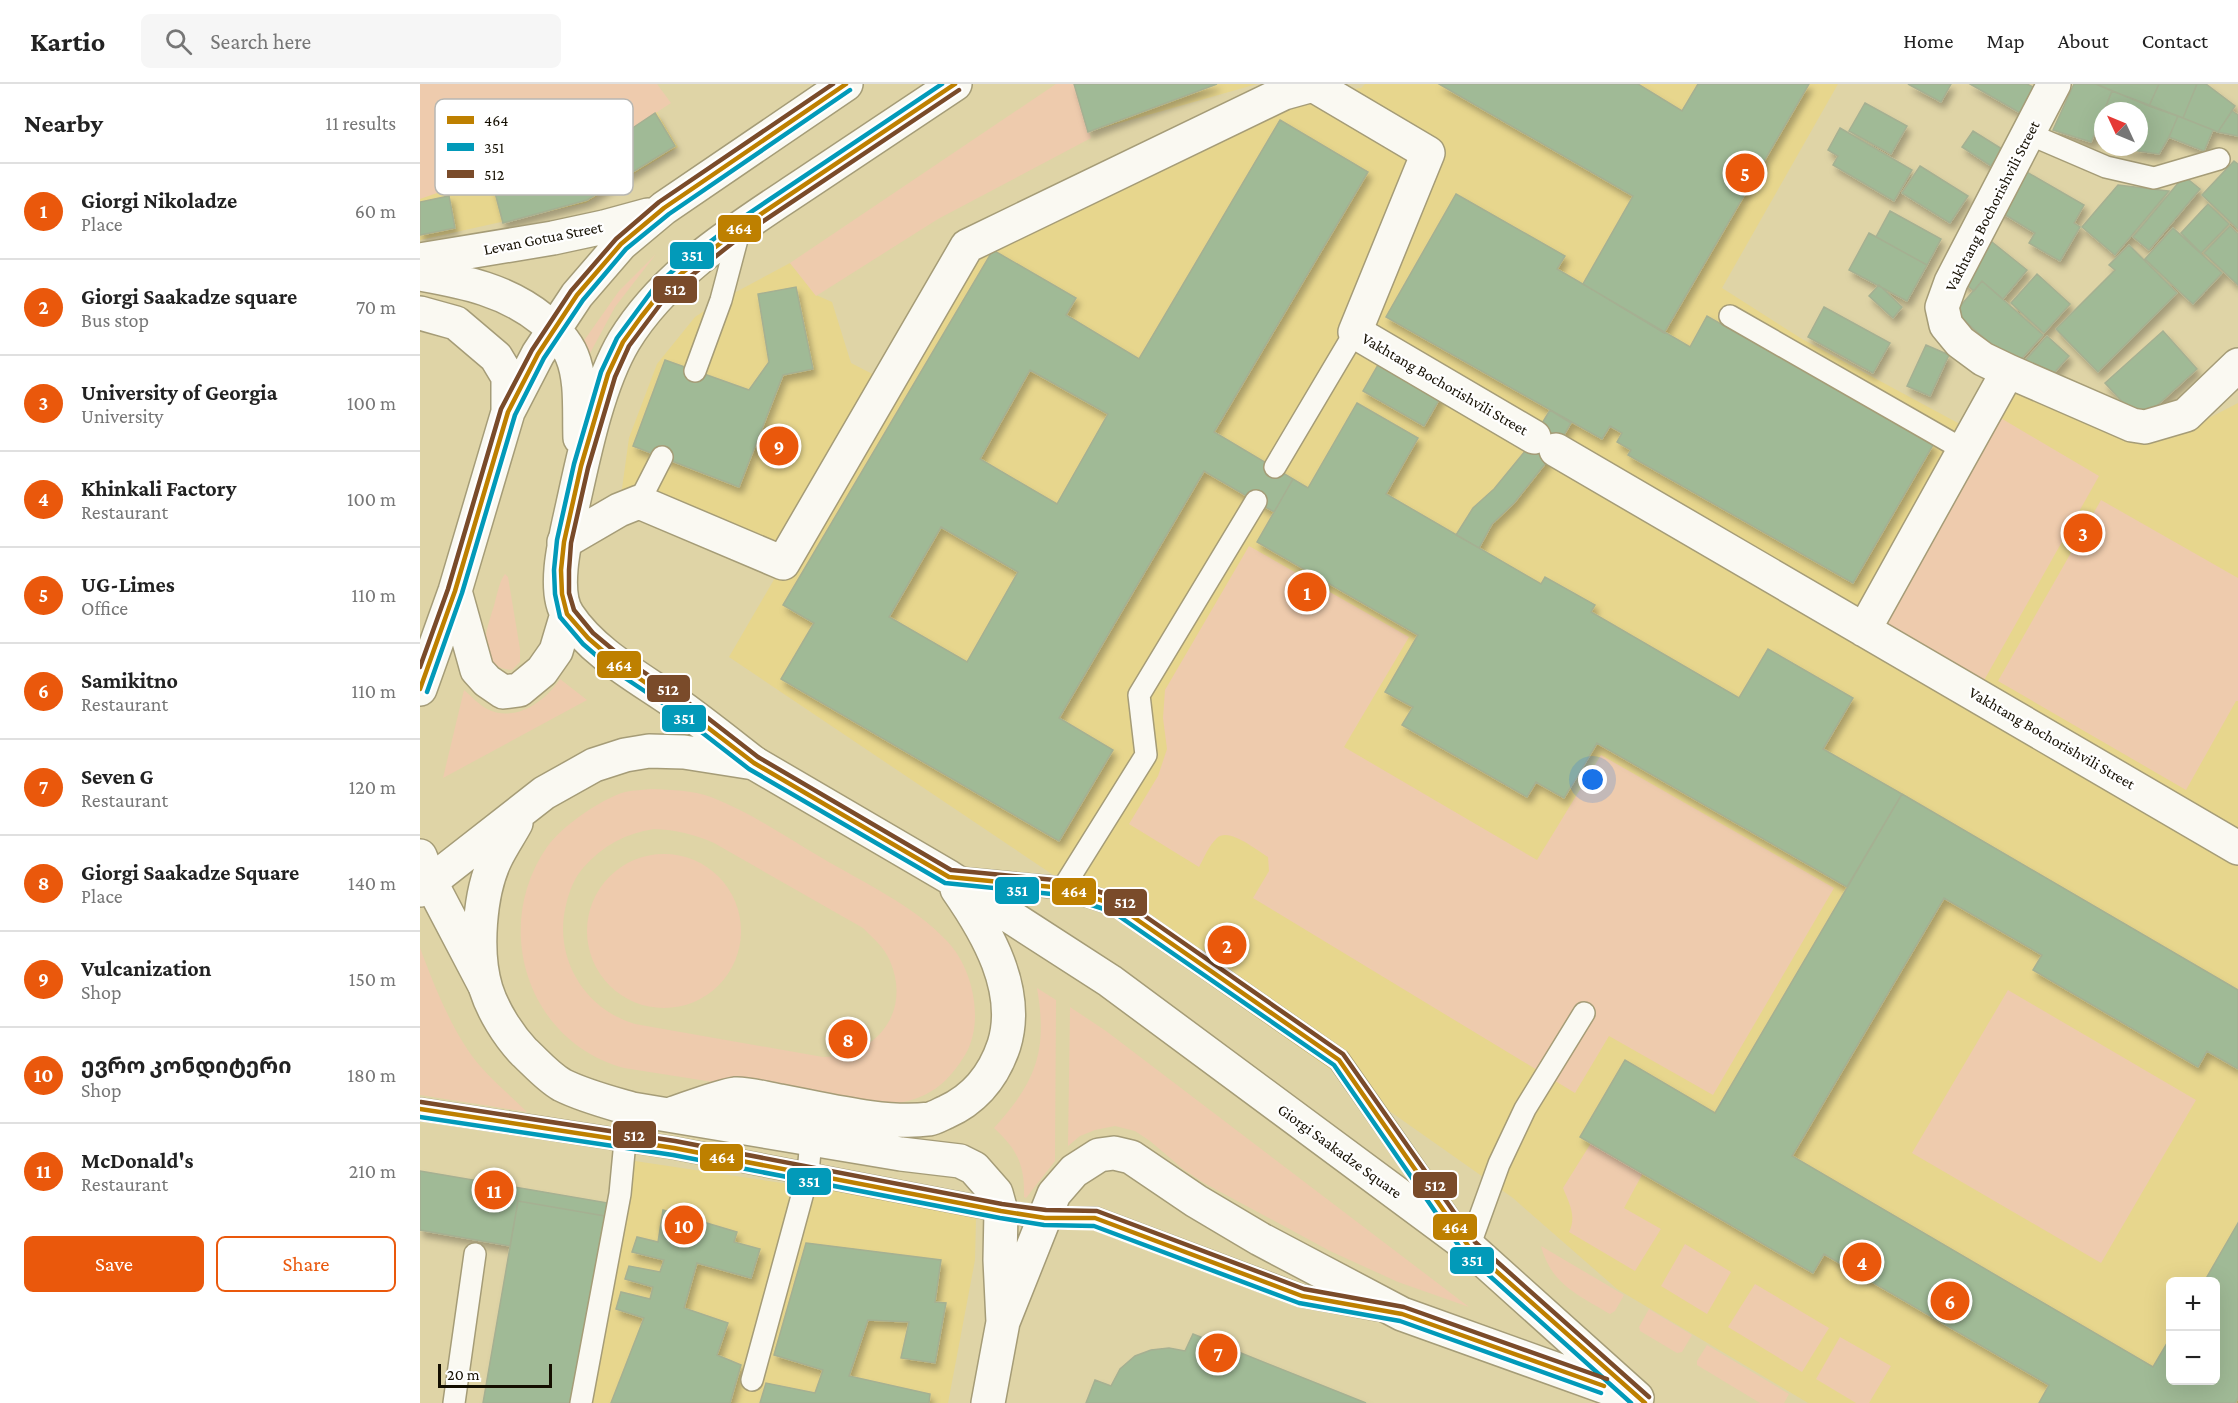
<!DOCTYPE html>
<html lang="en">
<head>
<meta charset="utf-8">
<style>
	body { margin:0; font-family:"Crimson Pro","Noto Sans Georgian",serif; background:#f6f6f6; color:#222 }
	.controls { position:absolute; right:18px; bottom:18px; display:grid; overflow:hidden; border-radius:9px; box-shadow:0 6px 24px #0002 }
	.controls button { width:54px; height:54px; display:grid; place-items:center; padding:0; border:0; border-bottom:2px solid #e0e0e0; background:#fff; color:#222; font:30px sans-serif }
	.compass { position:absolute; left:1674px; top:18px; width:54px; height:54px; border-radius:50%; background:#fff; box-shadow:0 6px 24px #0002; rotate:314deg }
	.scale { position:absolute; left:18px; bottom:15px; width:114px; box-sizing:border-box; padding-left:6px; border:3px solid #140e00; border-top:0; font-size:16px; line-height:21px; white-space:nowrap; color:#140e00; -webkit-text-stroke:4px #fff; paint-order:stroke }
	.you { position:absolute; left:1173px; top:696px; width:21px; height:21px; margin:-15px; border:4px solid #fff; border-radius:50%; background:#1a73e8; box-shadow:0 0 0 9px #1a73e833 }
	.badge { display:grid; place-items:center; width:39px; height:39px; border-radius:50%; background:#ea580c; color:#fff; font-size:20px; font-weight:700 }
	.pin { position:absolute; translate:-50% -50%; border:3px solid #fff; box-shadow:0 2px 6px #0006 }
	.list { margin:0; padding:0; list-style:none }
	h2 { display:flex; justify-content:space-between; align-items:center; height:78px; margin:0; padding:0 24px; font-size:26px }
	h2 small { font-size:20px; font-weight:400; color:#767676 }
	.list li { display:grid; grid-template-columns:39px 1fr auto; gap:18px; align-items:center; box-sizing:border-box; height:96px; padding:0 24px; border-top:2px solid #e0e0e0 }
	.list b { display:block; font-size:22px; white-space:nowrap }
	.list p { margin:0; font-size:20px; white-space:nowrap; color:#767676 }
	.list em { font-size:20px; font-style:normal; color:#767676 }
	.actions { display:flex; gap:12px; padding:18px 24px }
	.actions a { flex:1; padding:14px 0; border:2px solid #ea580c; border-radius:9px; text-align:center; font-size:21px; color:#ea580c }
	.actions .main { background:#ea580c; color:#fff }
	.icon { flex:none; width:33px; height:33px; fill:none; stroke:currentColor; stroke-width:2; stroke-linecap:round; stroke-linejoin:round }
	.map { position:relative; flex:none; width:1818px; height:1319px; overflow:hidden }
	header { display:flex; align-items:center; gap:36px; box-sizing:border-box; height:84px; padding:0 30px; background:#fff; border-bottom:2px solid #e0e0e0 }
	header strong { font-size:28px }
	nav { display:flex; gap:33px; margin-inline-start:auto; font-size:21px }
	.search { width:420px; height:54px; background:#f6f6f6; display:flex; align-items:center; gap:15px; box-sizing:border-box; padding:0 21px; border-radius:9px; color:#767676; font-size:22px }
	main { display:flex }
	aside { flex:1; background:#fff }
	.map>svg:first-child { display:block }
</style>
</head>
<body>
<header>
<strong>Kartio</strong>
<div class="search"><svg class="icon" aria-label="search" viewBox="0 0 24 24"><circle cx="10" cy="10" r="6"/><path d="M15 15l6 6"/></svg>Search here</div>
<nav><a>Home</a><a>Map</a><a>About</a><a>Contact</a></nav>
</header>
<main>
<aside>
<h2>Nearby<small>11 results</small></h2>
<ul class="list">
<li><span class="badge">1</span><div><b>Giorgi Nikoladze</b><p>Place</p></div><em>60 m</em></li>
<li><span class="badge">2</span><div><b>Giorgi Saakadze square</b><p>Bus stop</p></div><em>70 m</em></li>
<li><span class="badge">3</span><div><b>University of Georgia</b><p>University</p></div><em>100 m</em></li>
<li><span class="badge">4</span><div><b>Khinkali Factory</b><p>Restaurant</p></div><em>100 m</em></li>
<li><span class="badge">5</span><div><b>UG-Limes</b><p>Office</p></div><em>110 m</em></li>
<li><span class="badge">6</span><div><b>Samikitno</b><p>Restaurant</p></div><em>110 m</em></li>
<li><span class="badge">7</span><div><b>Seven G</b><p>Restaurant</p></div><em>120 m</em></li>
<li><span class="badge">8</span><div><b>Giorgi Saakadze Square</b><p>Place</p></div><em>140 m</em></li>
<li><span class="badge">9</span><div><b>Vulcanization</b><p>Shop</p></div><em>150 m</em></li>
<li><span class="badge">10</span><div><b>ევრო კონდიტერი</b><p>Shop</p></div><em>180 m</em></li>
<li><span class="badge">11</span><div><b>McDonald's</b><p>Restaurant</p></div><em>210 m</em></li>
</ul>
<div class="actions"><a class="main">Save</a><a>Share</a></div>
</aside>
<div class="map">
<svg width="1818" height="1319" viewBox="0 0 1818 1319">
	<defs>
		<filter id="shadow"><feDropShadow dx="3.5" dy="6" stdDeviation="3" flood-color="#0004"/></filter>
	</defs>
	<rect width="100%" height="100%" fill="#dfd4a6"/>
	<path fill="#e7d68d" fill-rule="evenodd" d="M654,0H837L668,48Z
		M945,0H1418L1302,204L1382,255L1562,352L1591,301L1764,347L1818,319V1319H1388L1197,1205L1093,1114L651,803L309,573L363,480L199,426L209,354L237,280L275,233L301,216L370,179L396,211L412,218L431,279L468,298L539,177L886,12L941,4ZM1750,1198H1796V1296H1750Z
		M223,5L258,63L166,119L0,156V106Z
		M208,1076L538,1125L556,1134L555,1176L528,1319H163Z"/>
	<path fill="#eecbad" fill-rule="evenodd" d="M0,0H237L251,19L211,45L207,41L154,67L151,62L0,115Z
		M636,0H654L671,54L518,135L396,212L370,179Z
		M236,170L195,223L169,271L163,258L199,207Z
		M1579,333L1679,392L1562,600L1460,542Z
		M1681,416L1818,494V617H1816L1766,706L1578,597Z
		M829,462L989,553L924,663L1117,776L1181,671L1414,804L1293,1011L1189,952L1155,1009L833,814L849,787L848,773C836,766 809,743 797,754C789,761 784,774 779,783L709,740L738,692L747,665L743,634L745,606Z
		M85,490L88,493L100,565V578L92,586C52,582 66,547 74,522C77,511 79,498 85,490Z
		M140,595L167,616L23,694L44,606C51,612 58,620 67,625C95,639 125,618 140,595Z
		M232,705C252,706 272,706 291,713C330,728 366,753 402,774C444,799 493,821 527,857C553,884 565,938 545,971C520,1012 496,1018 451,1023L204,984C108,958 71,844 127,763C142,742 181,715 205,708C214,706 224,706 232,705ZM234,745C256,746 274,750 294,759L443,844C453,854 464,863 470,877C492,928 456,973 403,973L215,940C164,925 133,873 146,821C149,808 154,794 163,784C182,762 206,749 234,745Z
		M167 847a77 77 0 1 1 154 0a77 77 0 1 1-154 0Z
		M0,864C14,901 34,953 61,983C75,999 92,1013 107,1028L0,1011Z
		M617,904L636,916L635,1077L606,1114L604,1113C605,1081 597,1065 574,1044C616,998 628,967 617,904Z
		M1588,906L1776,1016L1681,1179L1492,1069Z
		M650,923L686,947L1049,1223L978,1198L910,1167L784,1099L763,1085L730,1057L715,1047L695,1042L675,1046L660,1052L648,1062Z
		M1171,1059L1223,1089L1204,1124L1241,1145L1215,1187L1149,1148C1157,1132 1149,1119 1143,1104Z
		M1265,1160L1311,1188L1287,1230L1241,1202Z
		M1121,1162L1204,1211L1195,1227L1190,1230C1158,1211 1131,1200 1121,1162Z
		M1335,1200L1409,1244L1382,1288L1308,1243Z
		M1229,1225L1272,1251L1262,1268L1257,1269L1220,1247L1219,1243Z
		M1420,1253L1471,1282L1449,1319H1436L1396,1295Z
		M1287,1261L1369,1310L1364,1319H1340L1277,1281V1277Z"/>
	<path fill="#a0ba96" stroke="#a5b092" stroke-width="1.5" fill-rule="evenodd" filter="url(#shadow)" d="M654,0H797L668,48Z
		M1019,0H1218L1262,27L1278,0H1389L1244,249L1163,200L1213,112Z
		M1488,0H1531L1521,18Z
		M1550,0H1607L1617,5L1602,30Z
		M1654,0H1676L1692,7L1671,58L1633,46Z
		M1676,0H1739L1729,22Z
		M1739,0H1777L1763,34L1729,22Z
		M1777,0H1786L1815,22L1798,48L1763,34Z
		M1692,7L1758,32L1749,53L1739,70L1690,63H1719V27H1684Z
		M1445,19L1487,42L1471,70L1429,47Z
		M1812,27L1818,31V52L1798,48Z
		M235,29L255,62L167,116L83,139L73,101L78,100L76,91L151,62L154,67L208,41L211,45Z
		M1683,29V55L1674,51Z
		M1758,32L1793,46L1784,67L1749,53Z
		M860,36L948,88L794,348L873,395L854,428L784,387L639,634L693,666L639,757L361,595L394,539L363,521L573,166L656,214L646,231L719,275ZM610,286L688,330L637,420L560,375ZM521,443L598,488L547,578L469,533Z
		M1420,44L1492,86L1474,117L1413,81L1418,72L1408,66Z
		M1553,47L1582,65L1571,82L1542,63Z
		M1814,77L1818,80V145L1782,111Z
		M1500,82L1548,112L1530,139L1482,109Z
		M1598,83L1664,121L1654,139L1660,143L1640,177L1609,159L1615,149L1574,124Z
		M1764,92L1780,105L1729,166L1713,153Z
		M1698,101L1749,107L1695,171L1662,143Z
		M1036,110L1145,172L1137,185L1270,263L1287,232L1513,361L1433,499L1208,371L1211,366L1197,358L1202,349L1190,342L1182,355L966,233Z
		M29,112L35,144L0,151V118Z
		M1788,120L1809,140L1781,169L1761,149Z
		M1470,127L1521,155L1507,181L1456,153Z
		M1810,142L1818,150V201L1784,169Z
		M1753,144L1802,189L1773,220L1725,175Z
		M1449,149L1507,181L1487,217L1429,186Z
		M1567,154L1607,186L1583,215L1562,197L1554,207L1536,192Z
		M1709,161L1757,209L1678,288L1636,245L1695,186L1689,181Z
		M1617,190L1650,220L1624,249L1591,219Z
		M1562,197L1623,251L1595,282L1535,228Z
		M1459,201L1482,223L1473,234L1449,212Z
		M376,203L393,285L363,291L319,403L213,362L245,276L329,306L349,278L338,210Z
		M1404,223L1470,259L1453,289L1388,253Z
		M1743,247L1777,285L1720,337L1685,299Z
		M1627,252L1649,272L1625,299L1603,279Z
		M1506,261L1529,271L1510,312L1487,302Z
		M962,274L1023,309L1004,342L943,307Z
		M937,319L998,354L966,410L1121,500L1125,493L1175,521L1171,528L1319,614L1348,565L1433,614L1403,665L1482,710L1427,803L1177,659L1144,714L1116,698L1107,713L982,641L993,623L965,608L998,551L837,458L873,395L888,404Z
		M1130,326L1151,339L1132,371L1094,419L1072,440L1059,464L1036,451L1053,424L1074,405L1106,366Z
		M1482,710L1818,906V985L1787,967L1778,983L1613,886L1622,871L1524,814L1372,1072L1733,1283L1750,1254V1296H1796V1198H1784L1818,1139V1314L1815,1319H1619L1629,1301L1404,1170L1393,1189L1160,1053L1205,976L1295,1029Z
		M0,1087L188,1119L185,1132L98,1117L90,1162L0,1146Z
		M98,1117L185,1132L153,1319H63Z
		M243,1126L317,1148L314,1158L340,1165L331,1194L277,1179L264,1224L308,1239L297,1271L321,1281L310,1319H191L224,1234L196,1225L201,1208L230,1215L233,1203L205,1195L209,1182L240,1188L244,1176L212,1168L217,1153L238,1158Z
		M386,1159L521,1176L515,1218L526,1219L515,1279L481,1274L489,1238L448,1236L429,1292L510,1310L509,1319H340L346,1299L395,1309L403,1286L354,1271Z
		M773,1250L816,1267L946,1319H666L675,1296L691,1302L700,1285L715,1272L731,1266L749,1264L765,1267Z"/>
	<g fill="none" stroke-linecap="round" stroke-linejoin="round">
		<defs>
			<path id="lane" d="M1609,50L1686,83L1734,94L1799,75
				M1310,232L1544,366
				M275,287L301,216L320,144
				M855,383L935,248
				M219,418L242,373
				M539,794L643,804L696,821L919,976L1037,1145
				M643,804L726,671L719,611L836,417
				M0,1025L254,1064L581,1127L625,1134H675L882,1212L958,1226
				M1049,1163L1079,1080L1105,1025L1164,929
				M332,1296L388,1090L391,1055
				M34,1319L55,1170
				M161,1319L200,1110L205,1057L212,1025"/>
			<path id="street" d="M1634,0L1531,198L1522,223L1526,241L1540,258L1563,275L1588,287L1712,341L1725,343L1766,331L1818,281
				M1136,366L1818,764
				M144,458L199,426L219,418L363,479L547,162L864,9L893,1L1008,69L935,248L1114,353
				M1444,546L1588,287"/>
			<path id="secondary" d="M0,176L133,154L184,143L228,131
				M0,190C45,198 86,206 123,236C134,246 146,257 152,272C162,296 159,327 160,354
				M0,229L36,239L76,273L88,293V328
				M35,507L57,586L67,597L83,608L99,606L122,587L136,567L147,530
				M0,605L35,507L88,328L118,270L157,211L201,160L244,124L426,0
				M334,679C307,658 281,637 254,618C218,593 173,569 148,531C131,506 147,448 153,420C164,370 178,301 204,257C246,188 319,144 385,100C435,67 485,33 535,0
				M0,772L10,797L64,900"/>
			<path id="primary" d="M96,739C90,750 82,762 76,774C59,809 55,869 66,905C73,927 88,951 104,968C116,979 128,993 142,1001C164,1012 188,1018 212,1025L481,1070L540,1077L554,1084L576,1109L581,1127L580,1176L583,1238
				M0,806L124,709L174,681L205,671L229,667L264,668L334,679L529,793L690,897L1049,1163L1217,1314
				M254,1029C269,1024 300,1012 315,1010C328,1009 346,1015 360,1017C404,1025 465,1041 509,1035C515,1034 521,1030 526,1028C555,1015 574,991 584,961C601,906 567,848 537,805
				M568,1319L583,1238L634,1110L654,1087L679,1071L694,1069L711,1073L776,1117L840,1155L982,1230L1202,1309"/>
		</defs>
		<use href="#lane" stroke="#a59c77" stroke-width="24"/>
		<use href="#street" stroke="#a59c77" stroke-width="36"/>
		<use href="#secondary" stroke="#a59c77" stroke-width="36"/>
		<use href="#primary" stroke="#a59c77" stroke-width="36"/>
		<use href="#lane" stroke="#faf9f2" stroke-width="21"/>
		<use href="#street" stroke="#faf9f2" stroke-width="33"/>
		<use href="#secondary" stroke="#faf9f2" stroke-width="33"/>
		<use href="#primary" stroke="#faf9f2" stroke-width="33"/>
		<defs>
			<path id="bus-1" d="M535,0L320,144L262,189L240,209L221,233L203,258L188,290L161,382L144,458L141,486L142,510L147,530L168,554L198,580L257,620L334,679L529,793L643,804L696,821L919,976L1049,1163L1225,1319
				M0,605L35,507L88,328L118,270L157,211L201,160L244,124L426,0
				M0,1025L254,1064L581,1127L625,1134H675L882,1212L982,1230L1184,1302"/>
			<path id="bus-2" d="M522,0L316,138L257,183L234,204L197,254L181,288L154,380L137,456L134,486L135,510L140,533L163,560L193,586L253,626L329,685L525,799L641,811L693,828L914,981L1043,1168L1211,1319
				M7,608L42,509L95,331L124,274L163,216L206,165L249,130L430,6
				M0,1033L253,1071L580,1134L624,1141L674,1142L879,1219L980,1237L1181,1309"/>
			<path id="bus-3" d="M539,6L324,150L267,195L245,214L209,262L195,293L168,384L151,459L149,486V509L154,526L173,549L203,574L262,614L338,673L531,786L645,797L699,814L923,970L1055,1158L1229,1313
				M0,583L28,505L81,325L112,266L151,207L196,155L239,118L413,0
				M1,1018L255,1057L582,1120L626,1126L677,1127L884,1205L984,1223L1187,1295"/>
		</defs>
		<use href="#bus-1" stroke="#fff" stroke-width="9"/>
		<use href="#bus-2" stroke="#fff" stroke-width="9"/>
		<use href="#bus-3" stroke="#fff" stroke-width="9"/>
		<use href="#bus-1" stroke="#be8000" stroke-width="4.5"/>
		<use href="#bus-2" stroke="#029ab9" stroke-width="4.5"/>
		<use href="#bus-3" stroke="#7a4b2a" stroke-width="4.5"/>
	</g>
	<g text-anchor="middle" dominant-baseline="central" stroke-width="4.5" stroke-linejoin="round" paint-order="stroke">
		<g font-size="16" fill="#140e00" stroke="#fff">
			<text transform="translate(1572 122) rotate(-63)">Vakhtang Bochorishvili Street</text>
			<text transform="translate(123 154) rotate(-11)">Levan Gotua Street</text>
			<text transform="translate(1025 300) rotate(30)">Vakhtang Bochorishvili Street</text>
			<text transform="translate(1632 654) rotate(30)">Vakhtang Bochorishvili Street</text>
			<text transform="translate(920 1067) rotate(36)">Giorgi Saakadze Square</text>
		</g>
	</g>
	<rect x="15" y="15" width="198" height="96" rx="9" fill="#fff" stroke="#b8b7b2" stroke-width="1.5"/>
	<rect x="27" y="32" width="27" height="8" fill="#be8000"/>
	<rect x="27" y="59" width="27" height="8" fill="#029ab9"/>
	<rect x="27" y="86" width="27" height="8" fill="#7a4b2a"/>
	<g font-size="16" fill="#140e00">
		<text x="64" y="42">464</text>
		<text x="64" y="69">351</text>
		<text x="64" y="96">512</text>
	</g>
	<g stroke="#fff" stroke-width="2">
		<rect x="297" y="130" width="45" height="29" rx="6" fill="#be8000"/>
		<rect x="249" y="157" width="46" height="29" rx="6" fill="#029ab9"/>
		<rect x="232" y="191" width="46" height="29" rx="6" fill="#7a4b2a"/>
		<rect x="176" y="566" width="46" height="29" rx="6" fill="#be8000"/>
		<rect x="226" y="590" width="45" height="29" rx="6" fill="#7a4b2a"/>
		<rect x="241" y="620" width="46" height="29" rx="6" fill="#029ab9"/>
		<rect x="574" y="792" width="46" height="29" rx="6" fill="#029ab9"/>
		<rect x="631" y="793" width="46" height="29" rx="6" fill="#be8000"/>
		<rect x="683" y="804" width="45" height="29" rx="6" fill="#7a4b2a"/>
		<rect x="192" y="1036" width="45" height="29" rx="6" fill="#7a4b2a"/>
		<rect x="279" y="1059" width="45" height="29" rx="6" fill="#be8000"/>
		<rect x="366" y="1083" width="46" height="29" rx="6" fill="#029ab9"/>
		<rect x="992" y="1087" width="46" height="28" rx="6" fill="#7a4b2a"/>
		<rect x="1012" y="1129" width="46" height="28" rx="6" fill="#be8000"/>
		<rect x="1029" y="1162" width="46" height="29" rx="6" fill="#029ab9"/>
	</g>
	<g font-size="16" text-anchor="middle" font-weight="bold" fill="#fff">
		<text x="319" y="150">464</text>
		<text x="272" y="177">351</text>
		<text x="255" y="211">512</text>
		<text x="199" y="587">464</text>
		<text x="248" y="611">512</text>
		<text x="264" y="640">351</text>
		<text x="597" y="812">351</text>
		<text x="654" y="813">464</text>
		<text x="705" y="824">512</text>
		<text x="214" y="1057">512</text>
		<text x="302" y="1079">464</text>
		<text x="389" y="1103">351</text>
		<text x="1015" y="1107">512</text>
		<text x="1035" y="1149">464</text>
		<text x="1052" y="1182">351</text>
	</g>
</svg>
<div class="controls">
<button>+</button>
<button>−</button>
</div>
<svg class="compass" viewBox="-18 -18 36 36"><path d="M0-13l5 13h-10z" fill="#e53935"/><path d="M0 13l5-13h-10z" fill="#767676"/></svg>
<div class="scale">20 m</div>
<div class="you"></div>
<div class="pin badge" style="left:887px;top:508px">1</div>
<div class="pin badge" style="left:807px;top:861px">2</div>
<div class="pin badge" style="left:1663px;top:449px">3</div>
<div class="pin badge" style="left:1442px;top:1178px">4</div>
<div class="pin badge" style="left:1325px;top:89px">5</div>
<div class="pin badge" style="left:1530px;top:1217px">6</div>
<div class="pin badge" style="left:798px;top:1269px">7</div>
<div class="pin badge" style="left:428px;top:955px">8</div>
<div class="pin badge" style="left:359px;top:362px">9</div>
<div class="pin badge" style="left:264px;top:1141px">10</div>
<div class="pin badge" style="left:74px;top:1106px">11</div>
</div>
</main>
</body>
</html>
